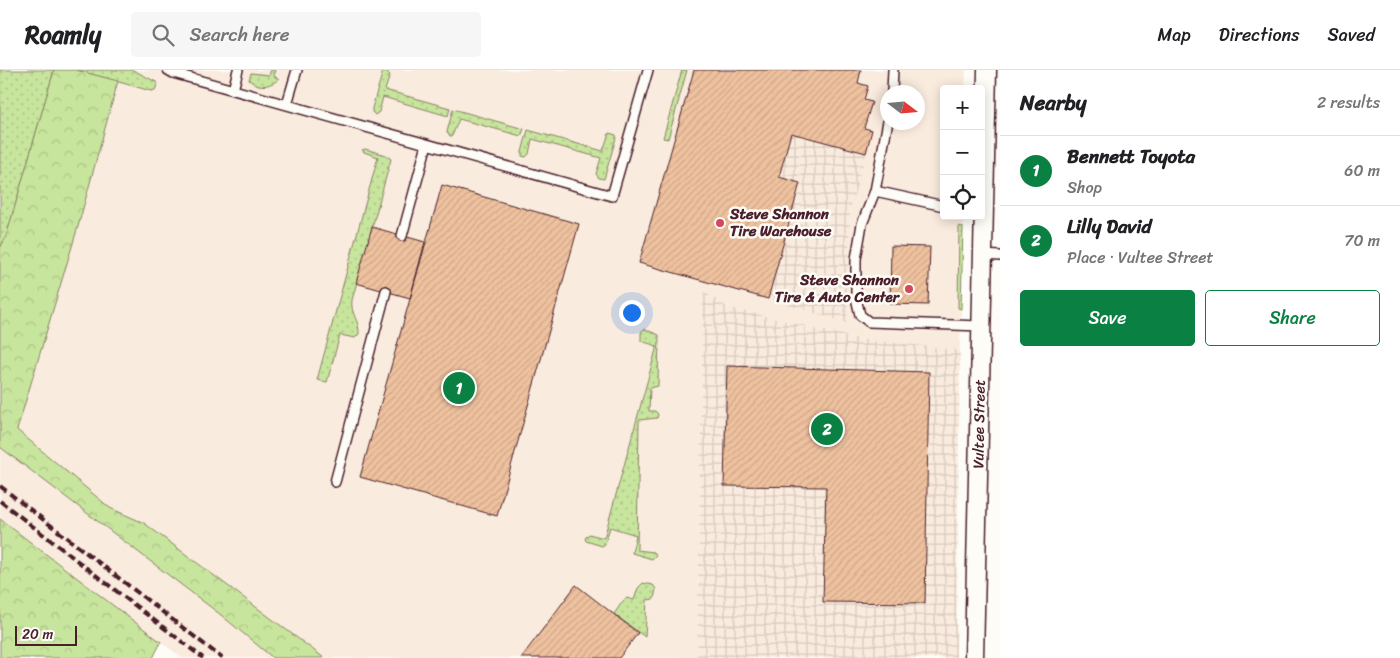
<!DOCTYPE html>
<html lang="en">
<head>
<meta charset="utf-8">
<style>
	body { margin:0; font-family:Sriracha,sans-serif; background:#f6f6f6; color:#202124 }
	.controls { position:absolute; right:15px; top:15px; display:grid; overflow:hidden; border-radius:5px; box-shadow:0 2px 12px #0003 }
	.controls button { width:45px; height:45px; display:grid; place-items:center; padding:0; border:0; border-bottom:1px solid #e0e0e0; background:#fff; color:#202124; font:25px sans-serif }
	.compass { position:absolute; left:880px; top:15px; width:45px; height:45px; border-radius:50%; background:#fff; box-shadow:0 2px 12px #0003; rotate:106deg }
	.scale { position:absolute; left:15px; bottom:12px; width:62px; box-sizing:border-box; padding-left:5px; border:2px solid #4a1f2b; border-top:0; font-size:14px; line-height:18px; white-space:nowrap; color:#4a1f2b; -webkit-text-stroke:4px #fdfcf7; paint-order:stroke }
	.you { position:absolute; left:631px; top:242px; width:18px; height:18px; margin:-12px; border:4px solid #fff; border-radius:50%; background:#1a73e8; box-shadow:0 0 0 8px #1a73e833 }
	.badge { display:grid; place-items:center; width:32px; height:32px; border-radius:50%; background:#0b8043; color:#fff; font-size:16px; font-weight:700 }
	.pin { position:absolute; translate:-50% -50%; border:2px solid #fff; box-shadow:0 1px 5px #0006 }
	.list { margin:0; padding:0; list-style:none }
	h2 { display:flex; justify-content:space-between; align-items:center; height:65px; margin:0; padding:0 20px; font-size:21px }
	h2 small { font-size:16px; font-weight:400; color:#757577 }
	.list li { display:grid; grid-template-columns:32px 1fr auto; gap:15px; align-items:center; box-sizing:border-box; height:70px; padding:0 20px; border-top:1px solid #e0e0e0 }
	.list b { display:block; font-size:19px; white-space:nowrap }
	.list p { margin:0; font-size:16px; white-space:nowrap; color:#757577 }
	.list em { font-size:16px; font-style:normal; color:#757577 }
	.actions { display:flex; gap:10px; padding:15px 20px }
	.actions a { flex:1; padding:11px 0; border:1px solid #0b8043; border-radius:5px; text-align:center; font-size:18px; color:#0b8043 }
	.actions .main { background:#0b8043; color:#fff }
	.icon { flex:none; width:28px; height:28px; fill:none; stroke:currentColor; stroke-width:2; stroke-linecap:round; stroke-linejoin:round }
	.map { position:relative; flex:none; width:1000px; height:588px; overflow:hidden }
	header { display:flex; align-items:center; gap:30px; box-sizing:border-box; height:70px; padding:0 25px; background:#fff; border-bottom:1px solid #e0e0e0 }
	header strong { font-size:24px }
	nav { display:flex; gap:28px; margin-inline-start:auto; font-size:18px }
	.search { width:350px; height:45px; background:#f6f6f6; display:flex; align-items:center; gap:12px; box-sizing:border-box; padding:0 18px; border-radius:5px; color:#757577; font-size:19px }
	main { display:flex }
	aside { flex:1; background:#fff }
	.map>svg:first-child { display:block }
</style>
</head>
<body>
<header>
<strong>Roamly</strong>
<div class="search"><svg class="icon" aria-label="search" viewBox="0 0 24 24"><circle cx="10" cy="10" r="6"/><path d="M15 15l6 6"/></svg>Search here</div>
<nav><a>Map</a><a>Directions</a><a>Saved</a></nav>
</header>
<main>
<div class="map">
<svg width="1000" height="588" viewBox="0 0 1000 588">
	<defs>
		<pattern id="industrial-grid" width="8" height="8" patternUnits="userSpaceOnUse" patternTransform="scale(1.25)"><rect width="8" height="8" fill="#f9ebdd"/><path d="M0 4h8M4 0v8" fill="none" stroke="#d7c9be"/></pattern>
		<pattern id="grass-dots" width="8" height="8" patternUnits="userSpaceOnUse" patternTransform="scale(1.25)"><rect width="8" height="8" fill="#c7e59d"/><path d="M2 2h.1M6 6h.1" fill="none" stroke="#acc487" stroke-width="1.8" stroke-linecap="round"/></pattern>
		<pattern id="forest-crowns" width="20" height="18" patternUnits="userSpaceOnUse" patternTransform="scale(1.25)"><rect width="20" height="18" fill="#c7e59d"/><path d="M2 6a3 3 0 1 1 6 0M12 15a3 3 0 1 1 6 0" fill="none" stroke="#acc487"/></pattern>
		<pattern id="building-hatch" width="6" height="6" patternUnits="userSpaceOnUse" patternTransform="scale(1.25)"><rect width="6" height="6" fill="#efc29f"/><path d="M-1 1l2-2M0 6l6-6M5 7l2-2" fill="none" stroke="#cea689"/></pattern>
	</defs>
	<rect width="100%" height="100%" fill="#fdfcf7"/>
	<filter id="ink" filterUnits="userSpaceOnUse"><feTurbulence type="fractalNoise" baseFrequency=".02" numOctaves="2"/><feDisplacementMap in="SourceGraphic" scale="10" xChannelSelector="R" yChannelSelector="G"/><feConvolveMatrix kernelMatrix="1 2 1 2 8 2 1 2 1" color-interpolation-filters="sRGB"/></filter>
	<g filter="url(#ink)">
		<path fill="#f9ebdd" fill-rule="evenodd" d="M111,0H966L965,19H944V146H963L960,280L885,273L847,266L727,237L703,221L697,588H324L144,453L110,438L17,360L79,153L121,3ZM888,22H918V52H888Z
			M0,377L221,545L273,588H182L0,449Z"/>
		<path fill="url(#industrial-grid)" d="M791,63L866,83L850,140L847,253L768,229L800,113L779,107Z
			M703,221L727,237L861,269L960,280L956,588H697Z"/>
		<path fill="url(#grass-dots)" stroke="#888264" d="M0,0H54L6,167L0,178Z
			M76,0H133L158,13L155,20L151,21Z
			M271,0H275L274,6L279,9C269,17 259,18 249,10L251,3L269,5Z
			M682,0H687L668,69L663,68Z
			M383,1H386L390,5L385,20L450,38L448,46L383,27L379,42L375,45L372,42V38Z
			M453,39L524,59L521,66L459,49L452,66H450L447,62Z
			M528,60L603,81L609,63L616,65V68L604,109L599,108L596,104L601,88L532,69L529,84L526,87L522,86V82Z
			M365,79L386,85L391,89L352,230C350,244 360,251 359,264L355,268L340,265L327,312L317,310L378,87L364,82L362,80Z
			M959,156L963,157L961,239L958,238Z
			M644,259L659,265L658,316L650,318L649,341H655L658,344L657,348L639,350L637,480L654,482L656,485L652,489L632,483L636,465L610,457L605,474L602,476L586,471L585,468L589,464L604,468L657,276L641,271V262Z
			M643,513L653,515L656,519L654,529L647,530L645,567L614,544L623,531L627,528L634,530L638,518Z"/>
		<path fill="url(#forest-crowns)" stroke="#888264" d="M54,0H76L118,11L79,153L17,360L110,438L144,453L324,588H273L221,545L0,377V178L6,167Z
			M0,449L161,572L153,588H0Z"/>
		<path fill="url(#building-hatch)" stroke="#4a1f2b" d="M694,0H861L858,13L868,16L864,30L872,32L864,58L872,60L866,83L791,63L779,107L800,113L768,229L639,193Z
			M442,115L579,154L497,446L360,407Z
			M372,157L425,172L410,228L356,213Z
			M891,176L930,177L928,235L890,234Z
			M727,296L929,302L925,533L823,532L826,417L724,416Z
			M576,515L638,563L619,588H521Z"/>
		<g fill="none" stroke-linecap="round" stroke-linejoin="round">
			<defs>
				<path id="service" d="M168,0L173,3L612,126L648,0
					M233,20L238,0
					M892,22L893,0
					M287,34L297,0
					M888,51L875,121L862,154L856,189V228L860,245L869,252L981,256
					M875,121L944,136
					M402,166L427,74
					M983,185L1000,186
					M335,412L386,221"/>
				<path id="minor" d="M974,588L987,0"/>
			</defs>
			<use href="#service" stroke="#4a1f2b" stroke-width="12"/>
			<use href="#minor" stroke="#4a1f2b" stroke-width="21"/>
			<use href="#service" stroke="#fdfcf7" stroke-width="9"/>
			<use href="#minor" stroke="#fdfcf7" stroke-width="18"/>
			<path stroke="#4a1f2b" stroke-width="4" stroke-dasharray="8 4" stroke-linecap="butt" d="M0,416L222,588
				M0,431L203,588"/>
		</g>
	</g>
	<g fill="#d1495b" stroke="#fdfcf7" stroke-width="2">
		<circle cx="720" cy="153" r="5"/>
		<circle cx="909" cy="219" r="5"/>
	</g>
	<g text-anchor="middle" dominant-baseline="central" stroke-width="5" stroke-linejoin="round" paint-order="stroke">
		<g font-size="15" font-weight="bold" fill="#4a1f2b" stroke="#fdfcf7" text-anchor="start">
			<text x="730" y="144">Steve Shannon<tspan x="730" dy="17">Tire Warehouse</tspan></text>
			<text x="899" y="210" text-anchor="end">Steve Shannon<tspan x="899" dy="17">Tire &amp; Auto Center</tspan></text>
		</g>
		<g font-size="15" fill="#4a1f2b" stroke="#fdfcf7">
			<text transform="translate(979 354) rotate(-89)">Vultee Street</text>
		</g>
	</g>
</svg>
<div class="controls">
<button>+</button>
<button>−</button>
<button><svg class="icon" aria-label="locate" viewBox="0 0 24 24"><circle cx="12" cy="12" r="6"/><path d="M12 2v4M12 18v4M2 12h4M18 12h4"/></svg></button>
</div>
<svg class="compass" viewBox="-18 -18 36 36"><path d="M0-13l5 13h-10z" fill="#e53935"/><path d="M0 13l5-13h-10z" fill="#757577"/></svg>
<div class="scale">20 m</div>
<div class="you"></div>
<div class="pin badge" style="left:459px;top:318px">1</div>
<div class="pin badge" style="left:827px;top:359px">2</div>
</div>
<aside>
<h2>Nearby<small>2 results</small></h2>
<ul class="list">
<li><span class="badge">1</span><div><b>Bennett Toyota</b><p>Shop</p></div><em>60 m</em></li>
<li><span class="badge">2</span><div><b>Lilly David</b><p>Place · Vultee Street</p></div><em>70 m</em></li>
</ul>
<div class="actions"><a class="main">Save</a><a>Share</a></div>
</aside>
</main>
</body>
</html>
